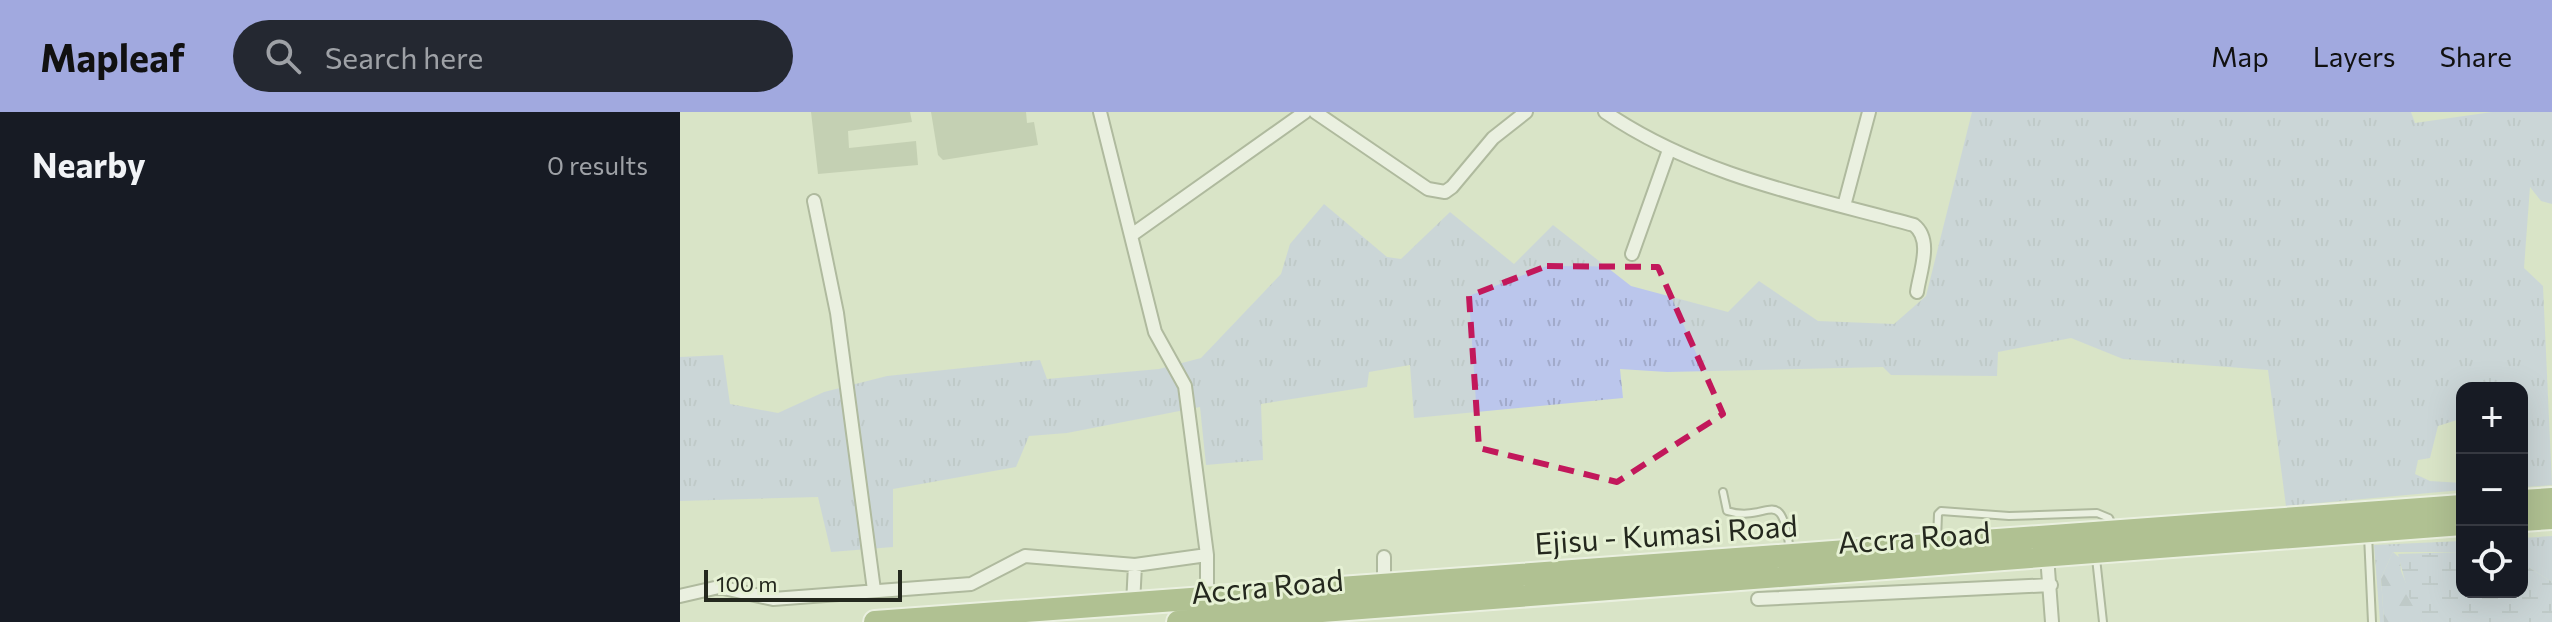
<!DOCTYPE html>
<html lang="en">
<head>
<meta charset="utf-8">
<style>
	body { margin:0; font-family:Commissioner,sans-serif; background:#242831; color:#f1f3f6 }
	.controls { position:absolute; right:24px; bottom:24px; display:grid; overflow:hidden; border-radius:16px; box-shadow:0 8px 32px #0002 }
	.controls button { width:72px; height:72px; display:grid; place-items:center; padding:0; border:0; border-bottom:2px solid #363941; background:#171b24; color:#f1f3f6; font:40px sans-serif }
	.scale { position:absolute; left:24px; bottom:20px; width:198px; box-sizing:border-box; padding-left:8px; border:4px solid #24281e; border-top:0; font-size:22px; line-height:28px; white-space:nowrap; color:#24281e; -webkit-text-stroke:6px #e6f1d4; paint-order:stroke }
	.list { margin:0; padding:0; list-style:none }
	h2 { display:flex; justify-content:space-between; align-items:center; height:104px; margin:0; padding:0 32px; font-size:34px }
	h2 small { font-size:26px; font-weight:400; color:#9ea1a6 }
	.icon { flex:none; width:44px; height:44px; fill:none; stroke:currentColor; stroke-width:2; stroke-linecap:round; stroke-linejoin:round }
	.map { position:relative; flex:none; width:1872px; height:510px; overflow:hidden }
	header { display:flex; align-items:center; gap:48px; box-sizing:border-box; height:112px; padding:0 40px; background:#a1a9df; color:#111 }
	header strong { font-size:38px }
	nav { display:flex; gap:44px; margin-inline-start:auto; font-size:28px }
	.search { width:560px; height:72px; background:#242831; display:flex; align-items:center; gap:20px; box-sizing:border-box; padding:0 28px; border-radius:44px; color:#9ea1a6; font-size:30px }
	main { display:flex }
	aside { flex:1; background:#171b24 }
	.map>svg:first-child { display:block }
</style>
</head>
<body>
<header>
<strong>Mapleaf</strong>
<div class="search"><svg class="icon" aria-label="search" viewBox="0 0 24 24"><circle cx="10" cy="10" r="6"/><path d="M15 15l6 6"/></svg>Search here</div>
<nav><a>Map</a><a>Layers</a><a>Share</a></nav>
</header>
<main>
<aside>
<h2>Nearby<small>0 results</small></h2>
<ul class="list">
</ul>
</aside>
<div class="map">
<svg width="1872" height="510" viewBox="0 0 1872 510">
	<defs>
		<pattern id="grass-tufts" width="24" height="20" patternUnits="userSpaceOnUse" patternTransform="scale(2)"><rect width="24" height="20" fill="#bbc6ec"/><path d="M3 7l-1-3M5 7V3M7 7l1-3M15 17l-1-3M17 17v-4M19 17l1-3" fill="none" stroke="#a1aaca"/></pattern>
		<pattern id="forest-firs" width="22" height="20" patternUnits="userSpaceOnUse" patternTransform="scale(2)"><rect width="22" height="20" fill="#bbc6ec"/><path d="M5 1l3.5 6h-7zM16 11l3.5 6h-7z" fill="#a1aaca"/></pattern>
		<pattern id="wetland-marsh" width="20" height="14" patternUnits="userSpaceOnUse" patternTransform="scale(2)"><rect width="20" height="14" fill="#bbc6ec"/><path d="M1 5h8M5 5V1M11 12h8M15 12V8" fill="none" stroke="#a1aaca"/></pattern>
	</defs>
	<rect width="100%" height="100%" fill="#d9e4c7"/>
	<path fill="url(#grass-tufts)" d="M1292,0H1731L1735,11L1812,0H1872V92L1861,89L1850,75L1844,156L1863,174L1872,373L1845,375L1842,371V276H1782V311L1777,308L1758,314L1750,346L1738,348L1735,362L1750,369L1782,371V378L1606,394L1588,258L1443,247L1391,226L1318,240L1317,264L1211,263L1203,255L987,260L940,257L943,286L734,306L730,253L689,260L687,275L581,292L583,348L526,353L520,295L387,321L349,324L336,355L213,377V435L151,440L138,385L0,389V245L43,243L50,292L98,301L144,280L207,264L360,248L367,267L479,257L521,246L601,162L610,132L644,92L707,145L721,147L770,100L834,152L873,113L951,174L1048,200L1079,169L1138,209L1214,212L1246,184Z
		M1872,424V470L1842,451V426Z
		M1782,429V440H1713L1701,466L1704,510H1700L1694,433Z"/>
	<path fill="url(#forest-firs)" d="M1713,440L1720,446L1721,459L1742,510H1704L1701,466Z"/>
	<path fill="url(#wetland-marsh)" d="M1782,440V480H1842V451L1872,470V510H1742L1730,488L1718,442Z"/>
	<path fill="#acb89c" d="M131,0H230L232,10L168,19L169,36L236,29L238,53L138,62Z
		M251,0H346L347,11L354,10L358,33L263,48L258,43Z"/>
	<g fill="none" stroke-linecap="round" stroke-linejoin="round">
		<defs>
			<path id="lane" d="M1043,380L1047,399C1089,412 1101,369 1110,439
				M1688,423L1692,510
				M1257,428L1258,402L1261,399L1329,404L1417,401L1429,406L1433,414
				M1416,446L1423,510"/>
			<path id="street" d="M420,0L475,220L505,274L527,443V486
				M635,0L748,77L765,80L772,75L813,26L846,0
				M925,0C1019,64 1127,84 1234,113C1253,128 1240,159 1237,180
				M134,89L157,201L194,478
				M1164,94L1189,0
				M453,122L625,0
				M952,142L989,38
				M1367,444L1372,510
				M704,445V472
				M0,484L39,475L93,487L291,472L345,444L455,453L527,443
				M1078,487L1371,473
				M453,492L455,453"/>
			<path id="highway" d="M1842,389L1872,387
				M1842,408L1872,406
				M195,510L1782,394
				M498,510L1782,412"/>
		</defs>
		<use href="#lane" stroke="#7d876d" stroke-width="10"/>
		<use href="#street" stroke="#7d876d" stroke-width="16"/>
		<use href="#highway" stroke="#fff" stroke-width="26"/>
		<use href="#lane" stroke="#fff" stroke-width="6"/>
		<use href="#street" stroke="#fff" stroke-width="12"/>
		<use href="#highway" stroke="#7e9752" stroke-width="22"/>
	</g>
	<path d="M0 0H1872V510H0ZM867,154L978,155L1043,302L937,370L799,336L789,184Z" fill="#d9e4c7" fill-opacity=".55" fill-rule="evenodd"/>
	<path fill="none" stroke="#c2185b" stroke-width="6" stroke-dasharray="16 10" stroke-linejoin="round" d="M867,154L978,155L1043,302L937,370L799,336L789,184Z"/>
	<g text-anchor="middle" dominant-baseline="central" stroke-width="6" stroke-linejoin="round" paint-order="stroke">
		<g font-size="30" fill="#24281e" stroke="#e6f1d4">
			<text transform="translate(986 421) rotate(-4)">Ejisu - Kumasi Road</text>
			<text transform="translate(1234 424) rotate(-4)">Accra Road</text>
			<text transform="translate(587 473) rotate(-5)">Accra Road</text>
		</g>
	</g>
</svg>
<div class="controls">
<button>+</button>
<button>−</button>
<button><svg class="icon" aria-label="locate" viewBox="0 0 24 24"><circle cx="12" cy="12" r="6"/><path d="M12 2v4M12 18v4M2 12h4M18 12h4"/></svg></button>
</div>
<div class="scale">100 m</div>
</div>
</main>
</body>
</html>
